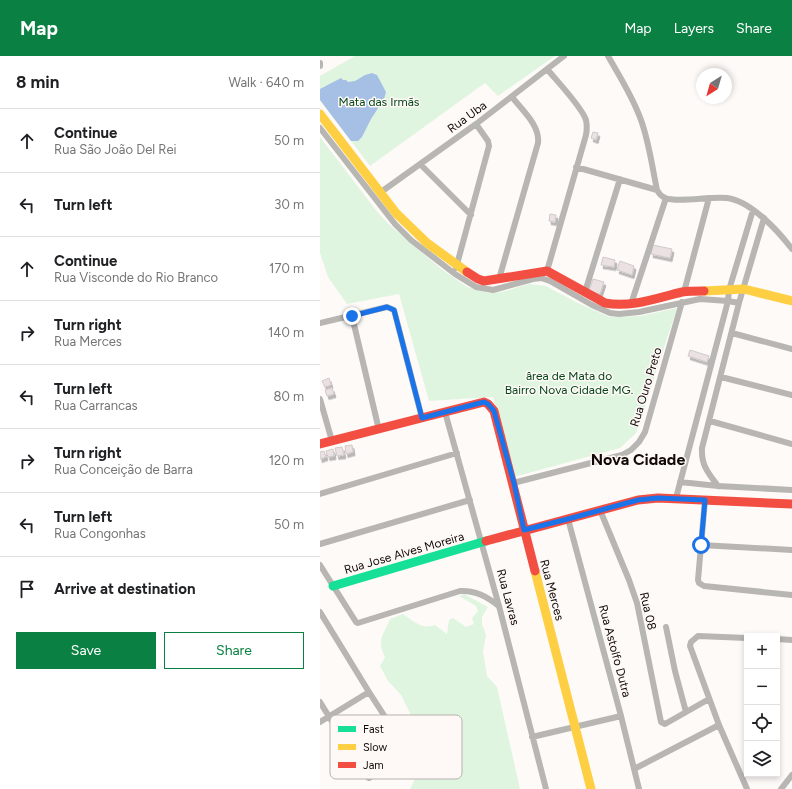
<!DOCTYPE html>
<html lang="en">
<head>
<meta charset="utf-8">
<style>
	body { margin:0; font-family:Figtree,sans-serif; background:#f2f2f2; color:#202124 }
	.controls { position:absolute; right:12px; bottom:12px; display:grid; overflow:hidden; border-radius:0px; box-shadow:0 2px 6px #0003 }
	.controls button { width:36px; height:36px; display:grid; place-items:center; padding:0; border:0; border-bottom:1px solid #e0e0e0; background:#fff; color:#202124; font:20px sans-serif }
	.compass { position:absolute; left:376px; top:12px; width:36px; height:36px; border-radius:50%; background:#fff; box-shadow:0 2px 6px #0003; rotate:217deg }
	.stop { position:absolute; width:12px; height:12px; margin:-9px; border:3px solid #1a73e8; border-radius:50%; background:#fff }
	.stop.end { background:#1a73e8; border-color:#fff; box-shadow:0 1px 4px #0008 }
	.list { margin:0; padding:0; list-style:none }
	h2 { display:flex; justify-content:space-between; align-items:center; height:52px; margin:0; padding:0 16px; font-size:17px }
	h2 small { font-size:13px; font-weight:400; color:#757577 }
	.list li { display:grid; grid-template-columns:26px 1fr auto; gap:12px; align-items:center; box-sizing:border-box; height:64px; padding:0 16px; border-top:1px solid #e0e0e0 }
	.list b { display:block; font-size:15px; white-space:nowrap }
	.list p { margin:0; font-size:13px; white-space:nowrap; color:#757577 }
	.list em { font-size:13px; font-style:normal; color:#757577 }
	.actions { display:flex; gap:8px; padding:12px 16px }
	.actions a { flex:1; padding:9px 0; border:1px solid #0b8043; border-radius:0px; text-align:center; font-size:14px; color:#0b8043 }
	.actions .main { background:#0b8043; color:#fff }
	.icon { flex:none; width:22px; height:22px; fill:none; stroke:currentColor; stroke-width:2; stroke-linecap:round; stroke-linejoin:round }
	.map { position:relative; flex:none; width:472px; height:733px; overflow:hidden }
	header { display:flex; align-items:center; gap:24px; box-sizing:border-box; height:56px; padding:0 20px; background:#0b8043; color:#fff }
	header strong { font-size:19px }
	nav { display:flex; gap:22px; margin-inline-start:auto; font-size:14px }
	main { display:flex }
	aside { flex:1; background:#fff }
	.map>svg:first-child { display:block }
</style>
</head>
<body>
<header>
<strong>Map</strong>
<nav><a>Map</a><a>Layers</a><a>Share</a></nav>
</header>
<main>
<aside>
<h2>8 min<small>Walk · 640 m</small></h2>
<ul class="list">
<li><svg class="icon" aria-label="ahead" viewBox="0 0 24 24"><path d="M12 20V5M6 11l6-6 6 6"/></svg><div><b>Continue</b><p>Rua São João Del Rei</p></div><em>50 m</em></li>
<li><svg class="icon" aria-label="left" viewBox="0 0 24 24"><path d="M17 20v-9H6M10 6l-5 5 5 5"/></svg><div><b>Turn left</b></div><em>30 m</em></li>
<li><svg class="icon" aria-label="ahead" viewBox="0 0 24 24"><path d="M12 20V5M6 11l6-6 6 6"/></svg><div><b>Continue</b><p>Rua Visconde do Rio Branco</p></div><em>170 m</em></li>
<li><svg class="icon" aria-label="right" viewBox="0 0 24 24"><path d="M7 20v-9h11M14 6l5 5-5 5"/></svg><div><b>Turn right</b><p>Rua Merces</p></div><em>140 m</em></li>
<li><svg class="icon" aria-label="left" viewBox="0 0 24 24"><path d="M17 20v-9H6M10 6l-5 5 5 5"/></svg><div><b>Turn left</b><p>Rua Carrancas</p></div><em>80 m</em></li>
<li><svg class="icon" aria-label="right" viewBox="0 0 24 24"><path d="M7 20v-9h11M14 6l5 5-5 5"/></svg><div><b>Turn right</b><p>Rua Conceição de Barra</p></div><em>120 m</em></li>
<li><svg class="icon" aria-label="left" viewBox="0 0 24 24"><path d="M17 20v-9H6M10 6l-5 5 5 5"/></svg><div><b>Turn left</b><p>Rua Congonhas</p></div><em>50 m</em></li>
<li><svg class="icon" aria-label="arrive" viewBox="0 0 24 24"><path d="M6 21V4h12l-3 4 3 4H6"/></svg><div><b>Arrive at destination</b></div></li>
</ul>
<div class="actions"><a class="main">Save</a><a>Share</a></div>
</aside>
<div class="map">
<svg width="472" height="733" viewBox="0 0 472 733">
	<defs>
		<filter id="shadow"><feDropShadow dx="2" dy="3.5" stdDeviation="0" flood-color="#0004"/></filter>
	</defs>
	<rect width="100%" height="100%" fill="#fdfaf8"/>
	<path fill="#e0f5e0" d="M35,0H235L178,40L165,27L50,110L0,44V20Z
		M0,81L59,158L72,171L120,212L147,231L169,237L182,236L209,228L226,230L258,247L289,261L321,260L357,252L316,377L300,392L194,421L173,341L109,345L79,238L27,248L8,221L0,197Z
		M144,538L168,551L162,561V568L166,579L163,595L167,620L177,631L200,733H90L94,725L93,696L101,691L103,684L99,678L92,674L90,666V657L81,639L68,625L60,610L65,601C56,584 64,578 70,563L83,558C94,565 101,574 115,569L127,578L129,564L133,562L146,571L154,568L152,562L158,555L156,550L139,540Z"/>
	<path fill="#a5bfe5" d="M52,17L57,19L66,36L64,43L51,63L42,81L38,85H31L0,44V33L21,22L23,24H26L28,26L35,25L45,19Z"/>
	<path fill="#ebe1e3" stroke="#d0cacb" filter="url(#shadow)" d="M273,76L278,77L276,84L271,82Z
		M230,158L236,159L235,166L229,165Z
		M333,189L352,193L350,202L331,198Z
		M283,201L295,204L294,211L281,209Z
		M300,205L314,210L312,219L297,214Z
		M273,223L284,226L280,238L269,235Z
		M370,294L389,300L387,306L368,300Z
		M9,322L11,329L5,331L2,325Z
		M12,332L14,338L7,340L5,334Z
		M32,389L33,396L26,398L25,390Z
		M22,391L24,399L17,400L15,392Z
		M13,393L14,400L8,401L6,395Z
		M4,395L6,401L0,403V396Z"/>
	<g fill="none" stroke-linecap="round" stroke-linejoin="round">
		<path stroke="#b7b6b3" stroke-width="6" d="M288,0C300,21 313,41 321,64C329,86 332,110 337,134C339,138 341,140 345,142C359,147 390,140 407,142C431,145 458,175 472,193
			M0,7V10
			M0,72L75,168L91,184L135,218L156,231L173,234L213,223L221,222L230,225L272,249L290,257L299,258L319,256L380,243L408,245L419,247
			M100,108L151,159
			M256,111L337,134
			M61,136L156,68L244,0
			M136,212L169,90L168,85L156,68
			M227,215L266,79C267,74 267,69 266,64C262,51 236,24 227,13
			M179,223L218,87C220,69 202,54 192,41
			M265,236L300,123
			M364,236L389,142
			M311,248L346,142
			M32,260L59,374
			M0,267L67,251L74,254L102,362
			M412,277L472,293
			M401,321L472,339
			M0,343L12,385
			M125,356L179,550L226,733
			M390,365L472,388
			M360,426L398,430L472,434
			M193,427L302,399L311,394L319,386L325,376L362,246
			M398,430C388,417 381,409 382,392L419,247L444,162
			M0,438L137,397
			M356,442L408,245L409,234L433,154
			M385,444L378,524L379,527L384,530L472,539
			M280,454L309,524L317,547L341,666L345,668L389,643
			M248,463L301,660L319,733
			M0,488L150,444
			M381,489L472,494
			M0,509L36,566L38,567L140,535C156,534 167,541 179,550
			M0,556L49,636L85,692L84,699L52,720L49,722L46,720L0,646
			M346,571L355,615L366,656
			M427,582L378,580L371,586L370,590L399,669L427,733
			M457,583L472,584
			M0,666L49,636
			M212,681L301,660
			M314,713L399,669
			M461,733L472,719"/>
		<path stroke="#16e098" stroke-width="9" d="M13,530L166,485"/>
		<path stroke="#ffcf43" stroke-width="9" d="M0,58L76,157L107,187L147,216
			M384,235L424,233L472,245
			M215,515L271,733"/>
		<path stroke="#f24e42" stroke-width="9" d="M147,216L158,223L164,225L227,215L285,247C311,252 337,242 362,236C369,235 376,235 384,235
			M0,388L164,346L168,348L174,355L215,515
			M166,485L318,444L338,442L472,448"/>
	</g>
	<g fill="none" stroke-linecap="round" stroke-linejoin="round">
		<path stroke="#1a73e8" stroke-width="5" d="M32,260L67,251L74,254L102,362L164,346L168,348L174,355L194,427L204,474L248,463L318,444L338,442L385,444L381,489"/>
	</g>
	<g text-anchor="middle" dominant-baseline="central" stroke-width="3" stroke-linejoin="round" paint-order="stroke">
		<g font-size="12" fill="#034517" stroke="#fef9f7">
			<text x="59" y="46">Mata das Irmãs</text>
			<text x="249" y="320">ârea de Mata do<tspan x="249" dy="14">Bairro Nova Cidade MG.</tspan></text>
		</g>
		<g font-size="12" fill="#110906" stroke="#fef9f7">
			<text transform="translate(147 61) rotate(-36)">Rua Uba</text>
			<text transform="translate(326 331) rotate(-73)">Rua Ouro Preto</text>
			<text transform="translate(84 497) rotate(-16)">Rua Jose Alves Moreira</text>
			<text transform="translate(232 534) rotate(75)">Rua Merces</text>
			<text transform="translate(188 541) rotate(75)">Rua Lavras</text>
			<text transform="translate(328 555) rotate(77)">Rua 08</text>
			<text transform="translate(295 595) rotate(75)">Rua Astolfo Dutra</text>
		</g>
		<g font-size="16" font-weight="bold" fill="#110906" stroke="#fef9f7">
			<text x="318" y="403">Nova Cidade</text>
		</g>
	</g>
	<rect x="10" y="659" width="132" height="64" rx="6" fill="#fef9f7" stroke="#b7b1af" stroke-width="1"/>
	<rect x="18" y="670" width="18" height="6" fill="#16e098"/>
	<rect x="18" y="688" width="18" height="6" fill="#ffcf43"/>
	<rect x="18" y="706" width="18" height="6" fill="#f24e42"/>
	<g font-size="11" fill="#110906">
		<text x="43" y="677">Fast</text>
		<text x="43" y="695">Slow</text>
		<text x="43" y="713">Jam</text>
	</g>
</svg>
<div class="controls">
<button>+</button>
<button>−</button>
<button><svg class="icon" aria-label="locate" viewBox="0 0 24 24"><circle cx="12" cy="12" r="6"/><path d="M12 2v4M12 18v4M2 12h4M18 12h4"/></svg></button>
<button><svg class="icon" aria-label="layers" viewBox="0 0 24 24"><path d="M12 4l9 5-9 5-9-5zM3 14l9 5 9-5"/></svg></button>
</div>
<svg class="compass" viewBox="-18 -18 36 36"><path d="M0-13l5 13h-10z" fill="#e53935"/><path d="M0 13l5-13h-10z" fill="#757577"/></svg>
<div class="stop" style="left:381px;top:489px"></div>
<div class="stop end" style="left:32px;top:260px"></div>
</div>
</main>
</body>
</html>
